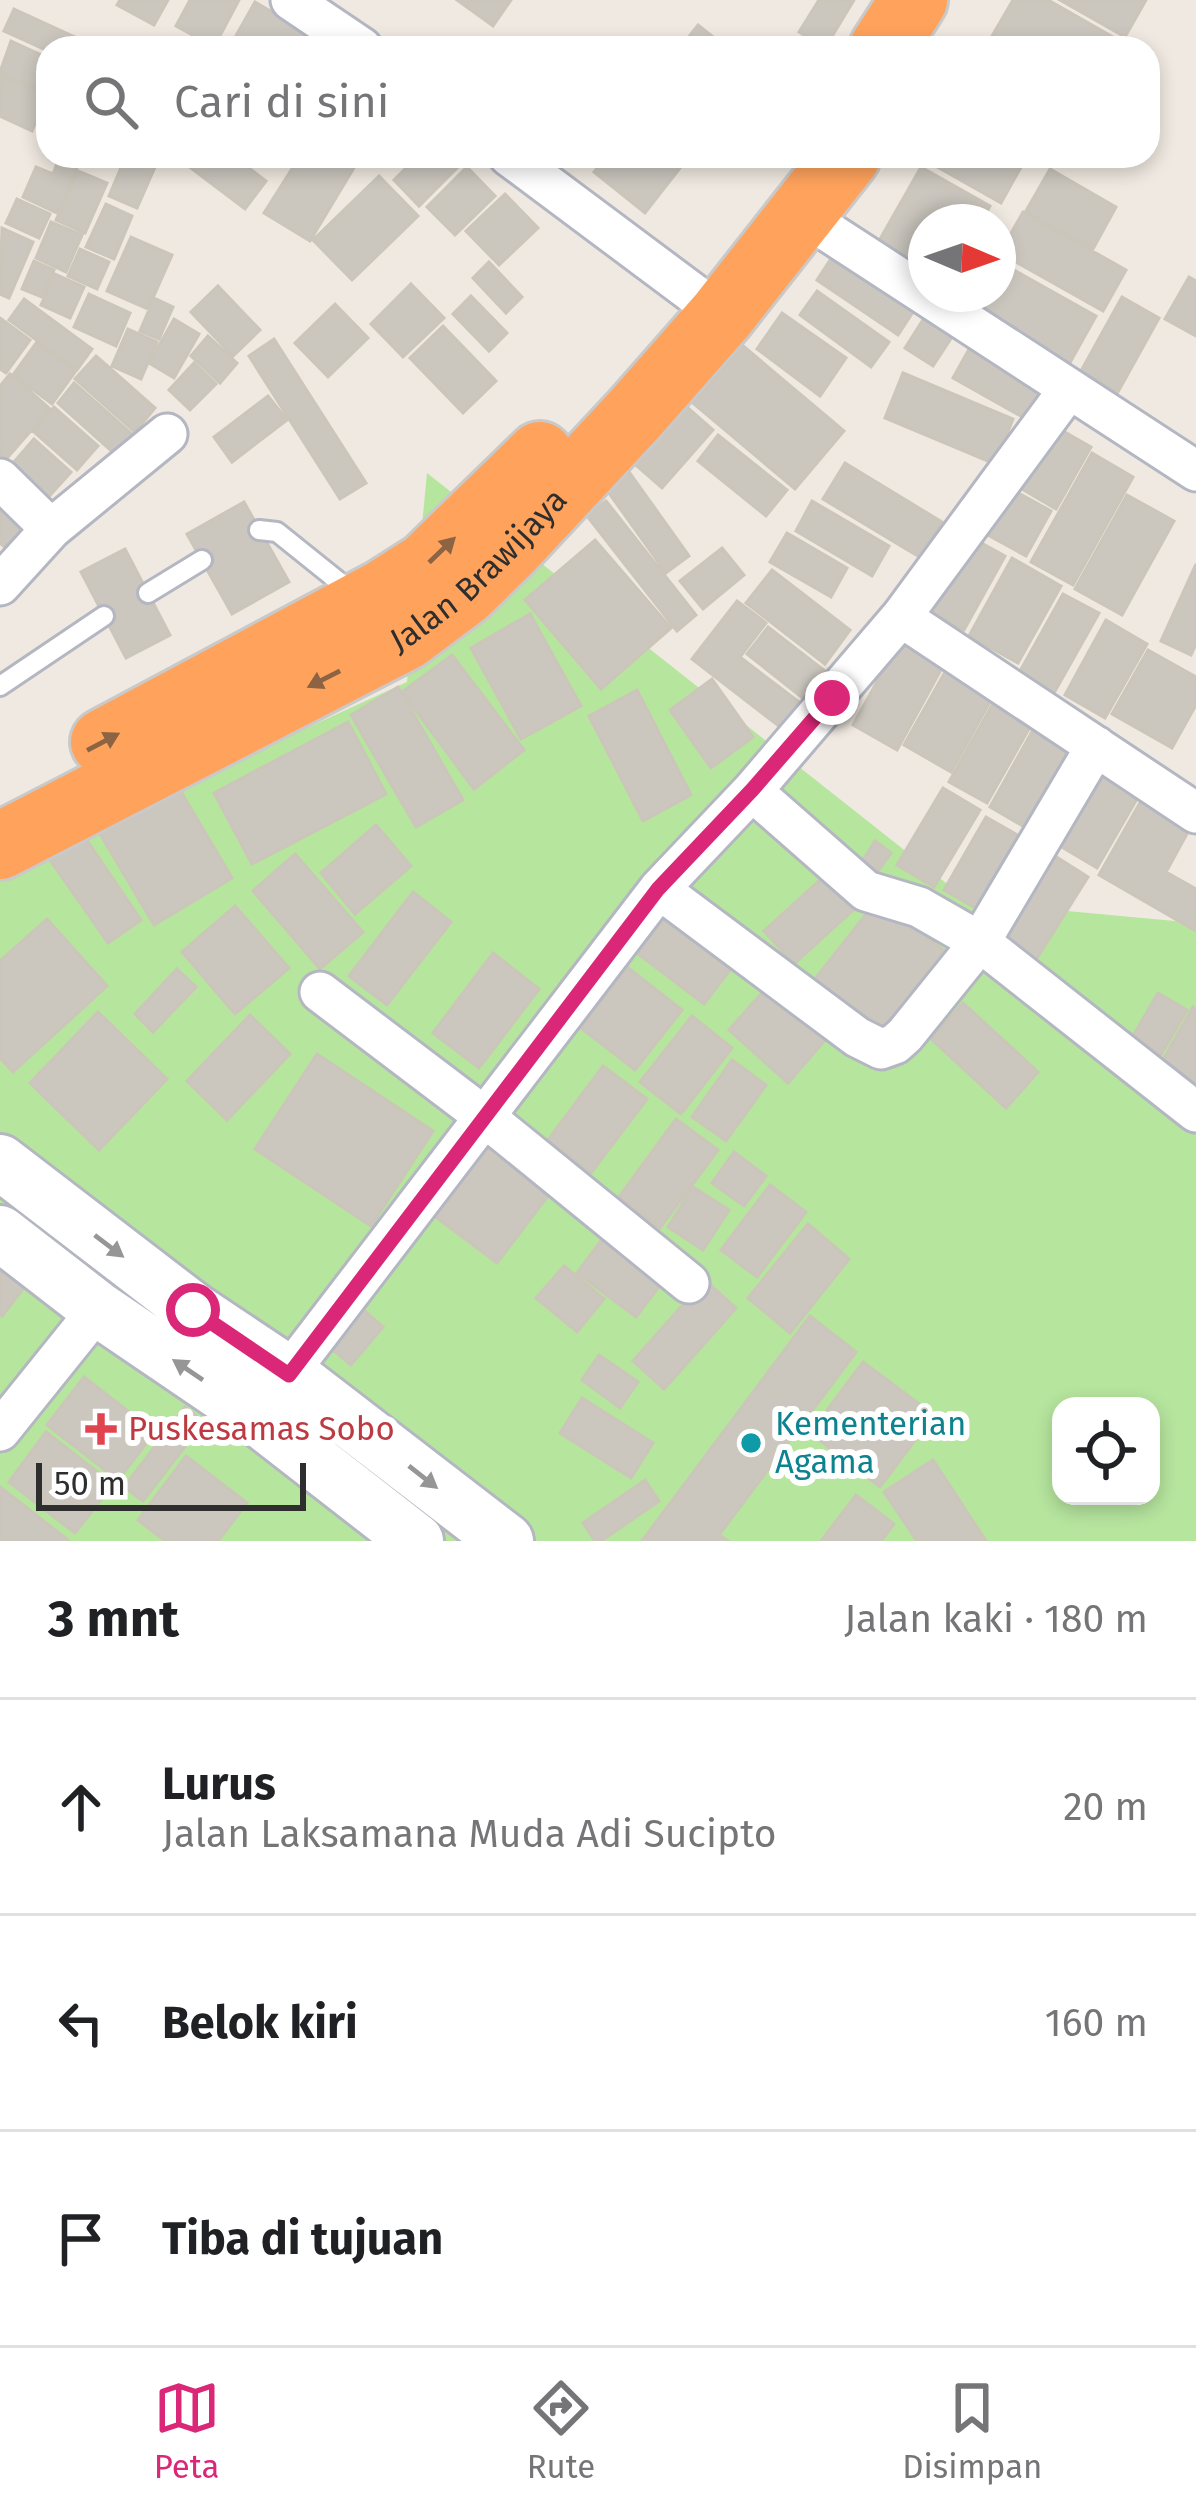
<!DOCTYPE html>
<html lang="id">
<head>
<meta charset="utf-8">
<style>
	body { margin:0; font-family:"Fira Sans",sans-serif; background:#f2f2f2; color:#202124 }
	.controls { position:absolute; right:36px; bottom:36px; display:grid; overflow:hidden; border-radius:24px; box-shadow:0 6px 18px #0003 }
	.controls button { width:108px; height:108px; display:grid; place-items:center; padding:0; border:0; border-bottom:3px solid #e0e0e0; background:#fff; color:#202124; font:60px sans-serif }
	.compass { position:absolute; left:908px; top:204px; width:108px; height:108px; border-radius:50%; background:#fff; box-shadow:0 6px 18px #0003; rotate:92deg }
	.scale { position:absolute; left:36px; bottom:30px; width:270px; box-sizing:border-box; padding-left:12px; border:6px solid #2e2e2e; border-top:0; font-size:33px; line-height:42px; white-space:nowrap; color:#2e2e2e; -webkit-text-stroke:9px #fff; paint-order:stroke }
	.stop { position:absolute; width:36px; height:36px; margin:-27px; border:9px solid #db2777; border-radius:50%; background:#fff }
	.stop.end { background:#db2777; border-color:#fff; box-shadow:0 3px 12px #0008 }
	.list { margin:0; padding:0; list-style:none }
	h2 { display:flex; justify-content:space-between; align-items:center; height:156px; margin:0; padding:0 48px; font-size:51px }
	h2 small { font-size:39px; font-weight:400; color:#757577 }
	.list li { display:grid; grid-template-columns:78px 1fr auto; gap:36px; align-items:center; box-sizing:border-box; height:216px; padding:0 48px; border-top:3px solid #e0e0e0 }
	.list b { display:block; font-size:45px; white-space:nowrap }
	.list p { margin:0; font-size:39px; white-space:nowrap; color:#757577 }
	.list em { font-size:39px; font-style:normal; color:#757577 }
	.icon { flex:none; width:66px; height:66px; fill:none; stroke:currentColor; stroke-width:2; stroke-linecap:round; stroke-linejoin:round }
	.map { position:relative; flex:none; width:1196px; height:1541px; overflow:hidden }
	.search { position:absolute; background:#fff; box-shadow:0 6px 18px #0003; left:36px; right:36px; top:36px; height:132px; display:flex; align-items:center; gap:30px; box-sizing:border-box; padding:0 42px; border-radius:36px; color:#757577; font-size:45px }
	.sheet { height:804px; background:#fff }
	nav { display:flex; justify-content:space-around; align-items:center; box-sizing:border-box; height:168px; border-top:3px solid #e0e0e0; background:#fff; font-size:33px; color:#757577 }
	nav a { display:grid; justify-items:center; gap:6px }
	nav .on { color:#db2777 }
	.map>svg:first-child { display:block }
</style>
</head>
<body>
<div class="map">
<svg width="1196" height="1541" viewBox="0 0 1196 1541">
	<rect width="100%" height="100%" fill="#efe9e1"/>
	<path fill="#b6e59e" fill-rule="evenodd" d="M427,473L970,902L1196,923V1541H0V868L407,682ZM1061,1406H1151V1496H1061Z"/>
	<path fill="#cbc7bf" stroke="#cbc5ba" stroke-width="3" d="M120,0H168L154,25L117,5Z
		M190,0H239L214,47L176,26Z
		M457,0H511L493,26Z
		M819,0H854L825,48L799,32Z
		M1013,0H1048L1122,42L1119,48H997L988,43Z
		M1060,0H1146L1125,37Z
		M255,2L317,38L311,48H229Z
		M14,9L99,48H48V51L4,31Z
		M698,25L727,48H680Z
		M11,41L48,58V94L0,72Z
		M1,75L47,95L32,131L0,116Z
		M60,156L79,163L57,213L23,197L36,167L53,174Z
		M126,156L155,167L137,208L109,196Z
		M175,156H233L266,181L245,209Z
		M300,156H338L355,166L310,241L264,213Z
		M418,156H448L458,167L419,206L394,180Z
		M607,156H664L680,168L645,213L594,172Z
		M918,156H1018L1025,160L1001,203Z
		M467,167L495,196L455,235L427,207Z
		M921,167L990,206L981,222H926V277L875,248Z
		M1050,169L1116,207L1093,249L1026,211Z
		M78,171L107,183L85,233L56,220Z
		M379,176L418,216L352,280L313,240Z
		M505,194L538,228L499,265L466,231Z
		M17,199L50,214L39,238L6,223Z
		M106,204L132,216L114,259L86,247Z
		M1023,212L1126,270L1103,311L1000,253Z
		M51,222L82,235L66,272L36,258Z
		M2,228L33,242L9,298L0,294Z
		M131,237L172,255L148,309L107,291Z
		M838,248L919,303L898,335L817,280Z
		M80,249L109,262L97,289L68,276Z
		M34,261L54,270L42,297L22,289Z
		M998,261L1096,316L1067,368L961,308L968,294H998Z
		M489,262L522,297L506,313L473,278Z
		M55,274L84,287L70,318L41,305Z
		M1189,277L1196,281V336L1165,319Z
		M411,284L444,318L403,357L371,324Z
		M218,286L260,330L233,356L191,312Z
		M817,291L889,342L871,367L800,315Z
		M89,294L130,313L116,346L74,327Z
		M471,296L507,333L489,351L453,314Z
		M1122,297L1159,318L1118,392L1081,371Z
		M154,298L173,307L159,339L140,331Z
		M24,299L92,349L77,370L9,320Z
		M335,304L368,338L328,377L295,343Z
		M782,313L846,358L820,396L757,349Z
		M926,315L954,334L933,366L905,348Z
		M0,318L30,340L6,373L0,369Z
		M174,319L199,334L174,378L149,363Z
		M443,326L496,381L463,413L410,358Z
		M128,329L157,342L141,379L112,366Z
		M208,336L237,363L220,383L191,356Z
		M274,339L366,483L340,499L249,356Z
		M973,342L1046,383L1026,419L953,378Z
		M36,343L75,372L52,404L13,375Z
		M742,345L844,431L795,489L693,403Z
		M96,356L155,408L135,432L75,379Z
		M194,363L216,384L190,410L169,390Z
		M903,373L1013,419L995,464L885,418Z
		M10,374L50,409L1,465L0,386Z
		M74,383L133,435L116,455L58,403Z
		M268,396L287,420L232,462L214,437Z
		M679,400L713,430L662,488L629,459Z
		M54,407L98,446L77,470L33,431Z
		M1049,423L1091,447L1056,509L1015,485Z
		M718,435L787,490L766,516L698,461Z
		M34,439L71,472L44,502L7,470Z
		M1092,453L1133,477L1073,585L1031,562Z
		M845,463L942,522L921,558L823,499Z
		M627,469L689,556L666,573L604,486Z
		M0,482L39,517L9,551L0,543Z
		M1009,488L1051,511L1026,556L984,533Z
		M1127,495L1174,521L1122,615L1075,589Z
		M606,501L696,615L677,631L587,516Z
		M812,501L889,546L872,576L796,531Z
		M244,502L289,582L232,614L187,534Z
		M787,533L847,568L831,597L770,562Z
		M969,536L1005,556L964,630L928,610Z
		M595,540L671,628L601,689L525,600Z
		M722,548L744,575L703,609L680,581Z
		M125,549L170,635L126,658L81,572Z
		M1012,558L1061,586L1018,663L969,636Z
		M1196,564V644L1191,655L1161,641Z
		M772,570L850,630L825,664L746,603Z
		M1063,594L1099,613L1054,693L1019,673Z
		M737,601L766,623L740,657L803,705L784,730L692,659Z
		M530,614L581,706L521,739L471,648Z
		M1106,620L1147,644L1105,718L1065,695Z
		M768,627L825,671L804,699L747,654Z
		M899,642L943,666L897,750L853,725Z
		M1148,650L1196,677V705L1172,748L1112,714Z
		M452,655L524,750L474,789L402,692Z
		M945,672L992,698L951,772L904,745Z
		M712,679L753,737L711,768L670,710Z
		M398,687L463,800L416,827L351,715Z
		M637,690L691,795L643,821L589,716Z
		M992,705L1030,727L987,803L949,782Z
		M348,722L386,794L252,864L214,793Z
		M1034,728L1084,756L1040,836L990,807Z
		M1103,760L1145,785L1097,868L1055,843Z
		M177,785L232,878L154,925L99,832Z
		M943,788L980,810L934,887L897,865Z
		M1146,792L1194,821L1166,872L1196,889V931L1099,875Z
		M986,817L1035,845L993,918L944,890Z
		M376,825L411,866L355,914L321,873Z
		M82,833L141,920L108,943L48,857Z
		M875,841L891,853L878,871L863,860Z
		M295,854L363,932L320,969L253,891Z
		M1055,856L1088,877L1034,963L1001,943Z
		M832,869L862,902L794,964L764,931Z
		M413,892L451,922L387,1005L349,976Z
		M878,899L952,957L885,1042L811,984Z
		M676,902L743,953L704,1004L637,953Z
		M235,906L289,968L235,1014L182,952Z
		M47,919L107,986L13,1072L0,1058V961Z
		M493,953L539,989L479,1068L433,1033Z
		M627,967L682,1010L635,1070L581,1028Z
		M177,969L196,987L153,1032L135,1014Z
		M767,987L826,1039L788,1083L729,1030Z
		M1158,993L1187,1010L1159,1058L1130,1041Z
		M963,1003L1038,1072L1006,1108L931,1039Z
		M1193,1007L1196,1009V1091L1158,1069Z
		M98,1012L167,1079L99,1150L30,1083Z
		M250,1015L290,1054L227,1120L187,1081Z
		M692,1016L732,1048L681,1114L640,1082Z
		M317,1054L433,1131L371,1226L255,1149Z
		M732,1060L766,1085L726,1141L692,1117Z
		M603,1066L647,1099L591,1173L548,1140Z
		M676,1119L718,1150L660,1228L619,1197Z
		M489,1132L557,1184L497,1263L429,1212Z
		M734,1152L766,1176L744,1206L712,1183Z
		M770,1185L806,1212L757,1277L721,1250Z
		M693,1187L729,1210L703,1250L668,1227Z
		M808,1224L849,1259L790,1333L748,1298Z
		M602,1239L661,1284L636,1317L577,1273Z
		M564,1266L604,1299L577,1332L536,1298Z
		M0,1267L25,1286L2,1316L0,1315Z
		M705,1280L736,1308L664,1389L633,1361Z
		M360,1307L383,1327L351,1365L327,1345Z
		M810,1316L856,1352L719,1535L728,1541H642Z
		M599,1355L638,1382L620,1408L582,1380Z
		M863,1362L934,1415L880,1487L810,1433Z
		M84,1377L155,1432L118,1480L47,1425Z
		M582,1398L653,1443L631,1478L560,1433Z
		M185,1407L204,1422L143,1501L124,1487Z
		M46,1432L113,1484L75,1533L9,1482Z
		M186,1456L247,1503L218,1541H165L138,1520Z
		M933,1460L986,1541H917L884,1492Z
		M645,1480L659,1501L601,1541H595L583,1523Z
		M0,1487L68,1540L67,1541H0Z
		M856,1495L894,1524L881,1541H821Z"/>
	<g fill="none" stroke-linecap="round" stroke-linejoin="round">
		<defs>
			<path id="lane" d="M259,530L277,532L353,593
				M148,593L202,560
				M0,686L104,616"/>
			<path id="street" d="M291,0L362,48
				M509,156L722,315
				M801,214L1196,471
				M0,479L51,529
				M0,585L51,529L167,434
				M901,617L1196,813
				M752,791L866,891L919,907L980,942L1196,1112
				M659,889L857,1037L881,1049L895,1044L905,1035L980,942L1096,746
				M320,992L485,1117L689,1283
				M273,1393L659,889L752,791L901,617L1069,389
				M0,1431L98,1309"/>
			<path id="secondary" d="M0,1162L193,1310L289,1374L506,1541
				M0,1233L98,1309L254,1415L416,1541"/>
			<g id="highway">
				<path d="M883,48L914,0"/>
				<path d="M104,742L383,593L427,565L540,455"/>
				<path id="s1" d="M0,846L405,637L465,592L509,549L635,414L722,315L847,156"/>
			</g>
		</defs>
		<use href="#lane" stroke="#b4b7c1" stroke-width="24"/>
		<use href="#street" stroke="#b4b7c1" stroke-width="45"/>
		<use href="#secondary" stroke="#b4b7c1" stroke-width="60"/>
		<use href="#highway" stroke="#c9c9c9" stroke-width="72"/>
		<use href="#lane" stroke="#fff" stroke-width="18"/>
		<use href="#street" stroke="#fff" stroke-width="39"/>
		<use href="#secondary" stroke="#fff" stroke-width="54"/>
		<use href="#highway" stroke="#ffa35c" stroke-width="66"/>
	</g>
	<defs><path id="oneway-solid" d="M-6-.8H1V-3.2L6.5 0L1 3.2V.8H-6Z" transform="scale(3)"/></defs>
	<g fill="#8c6343">
		<use href="#oneway-solid" transform="translate(442 550) rotate(-44)"/>
		<use href="#oneway-solid" transform="translate(324 679) rotate(153)"/>
		<use href="#oneway-solid" transform="translate(103 742) rotate(-28)"/>
	</g>
	<g fill="#969696">
		<use href="#oneway-solid" transform="translate(109 1246) rotate(37)"/>
		<use href="#oneway-solid" transform="translate(188 1370) rotate(-146)"/>
		<use href="#oneway-solid" transform="translate(423 1477) rotate(38)"/>
	</g>
	<g fill="none" stroke-linecap="round" stroke-linejoin="round">
		<path stroke="#db2777" stroke-width="15" d="M193,1310L289,1375L658,889L752,790L832,698"/>
	</g>
	<path fill="#e0444e" stroke="#fff" stroke-width="4.5" d="M95 1411h12v12h12v12h-12v12h-12v-12h-12v-12h12z"/>
	<circle fill="#0f9aa8" stroke="#fff" stroke-width="4.5" cx="751" cy="1443" r="12"/>
	<g text-anchor="middle" dominant-baseline="central" stroke-width="12" stroke-linejoin="round" paint-order="stroke">
		<g font-size="33" fill="#2e2e2e" stroke="#fff">
			<text stroke="none"><textPath href="#s1" startOffset="555">Jalan Brawijaya</textPath></text>
		</g>
		<g font-size="33" fill="#0d838f" stroke="#fff" text-anchor="start">
			<text x="775" y="1424">Kementerian<tspan x="775" dy="38">Agama</tspan></text>
		</g>
		<g font-size="33" fill="#be3a42" stroke="#fff" text-anchor="start">
			<text x="128" y="1429">Puskesamas Sobo</text>
		</g>
	</g>
</svg>
<div class="controls">
<button><svg class="icon" aria-label="locate" viewBox="0 0 24 24"><circle cx="12" cy="12" r="6"/><path d="M12 2v4M12 18v4M2 12h4M18 12h4"/></svg></button>
</div>
<svg class="compass" viewBox="-18 -18 36 36"><path d="M0-13l5 13h-10z" fill="#e53935"/><path d="M0 13l5-13h-10z" fill="#757577"/></svg>
<div class="scale">50 m</div>
<div class="stop" style="left:193px;top:1310px"></div>
<div class="stop end" style="left:832px;top:698px"></div>
<div class="search"><svg class="icon" aria-label="search" viewBox="0 0 24 24"><circle cx="10" cy="10" r="6"/><path d="M15 15l6 6"/></svg>Cari di sini</div>
</div>
<section class="sheet">
<h2>3 mnt<small>Jalan kaki · 180 m</small></h2>
<ul class="list">
<li><svg class="icon" aria-label="ahead" viewBox="0 0 24 24"><path d="M12 20V5M6 11l6-6 6 6"/></svg><div><b>Lurus</b><p>Jalan Laksamana Muda Adi Sucipto</p></div><em>20 m</em></li>
<li><svg class="icon" aria-label="left" viewBox="0 0 24 24"><path d="M17 20v-9H6M10 6l-5 5 5 5"/></svg><div><b>Belok kiri</b></div><em>160 m</em></li>
<li><svg class="icon" aria-label="arrive" viewBox="0 0 24 24"><path d="M6 21V4h12l-3 4 3 4H6"/></svg><div><b>Tiba di tujuan</b></div></li>
</ul>
</section>
<nav>
<a class="on"><svg class="icon" aria-label="map" viewBox="0 0 24 24"><path d="M3 6l6-2 6 2 6-2v14l-6 2-6-2-6 2zM9 4v14M15 6v14"/></svg>Peta</a>
<a><svg class="icon" aria-label="directions" viewBox="0 0 24 24"><path d="M12 3l9 9-9 9-9-9zM9 14v-3h6M13 9l2 2-2 2"/></svg>Rute</a>
<a><svg class="icon" aria-label="saved" viewBox="0 0 24 24"><path d="M7 4h10v16l-5-4-5 4z"/></svg>Disimpan</a>
</nav>
</body>
</html>
